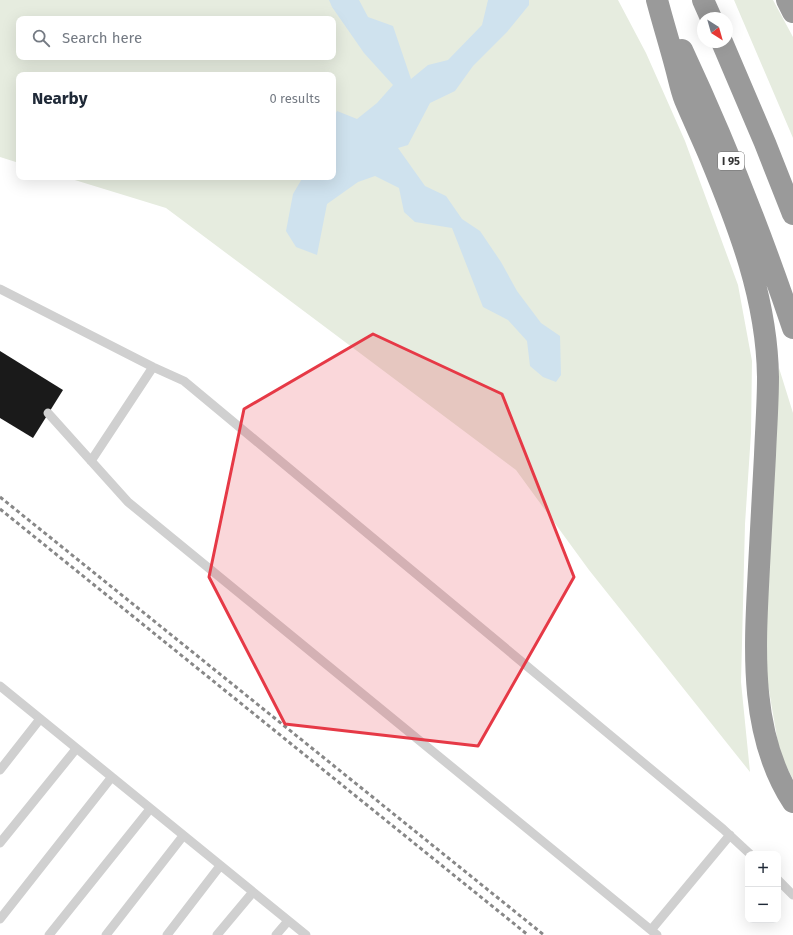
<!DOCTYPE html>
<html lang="en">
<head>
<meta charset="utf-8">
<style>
	body { margin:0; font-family:"Fira Sans",sans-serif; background:#f2f2f3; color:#1f2937 }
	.controls { position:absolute; right:12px; bottom:12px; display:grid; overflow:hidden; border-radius:8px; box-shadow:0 4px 16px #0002 }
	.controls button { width:36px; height:36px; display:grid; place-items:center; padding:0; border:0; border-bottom:1px solid #e0e1e3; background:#fff; color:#1f2937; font:20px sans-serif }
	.compass { position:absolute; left:697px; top:12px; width:36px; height:36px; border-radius:50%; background:#fff; box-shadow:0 4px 16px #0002; rotate:143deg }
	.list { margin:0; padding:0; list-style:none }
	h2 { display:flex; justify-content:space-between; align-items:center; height:52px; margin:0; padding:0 16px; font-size:17px }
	h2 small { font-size:13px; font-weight:400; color:#747a83 }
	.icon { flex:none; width:22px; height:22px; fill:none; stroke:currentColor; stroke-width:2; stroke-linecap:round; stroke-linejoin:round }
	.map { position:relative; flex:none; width:793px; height:935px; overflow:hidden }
	.search { position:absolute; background:#fff; box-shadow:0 4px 16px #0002; left:16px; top:16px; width:320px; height:44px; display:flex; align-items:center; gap:10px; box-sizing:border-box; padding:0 14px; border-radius:8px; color:#747a83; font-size:15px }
	.panel { position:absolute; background:#fff; box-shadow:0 4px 16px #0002; left:16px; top:72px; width:320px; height:108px; border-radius:8px }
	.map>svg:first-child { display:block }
</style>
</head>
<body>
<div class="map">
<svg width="793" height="935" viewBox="0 0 793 935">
	<rect width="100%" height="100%" fill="#fff"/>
	<path fill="#e6ecdf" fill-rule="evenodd" d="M0,0H618L646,53L685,141L738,285L752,361L751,433L745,524L741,682L750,772L589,570L516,470L166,208L65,177H333V75H19V163L0,157ZM19,19H333V57H19Z
		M734,0H773L793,37V138Z
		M779,368L793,413V779L780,755L767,679L766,587Z"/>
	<path fill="#cfe2ee" d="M329,0H359L368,17L393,26L411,79L428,65L448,60L482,25L488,0H529V5L507,32L473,66L455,91L430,103L408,145L398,148L425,186L446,196L462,219L480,231L501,262L517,291L541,323L560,336L561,375L556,382L543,377L530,366L527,341L508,320L483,307L452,228L415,222L404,212L399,188L375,176L358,182L327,204L317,255L296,247L286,231L293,194L303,177H333V119L337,111L357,119L377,103L393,85L364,53L332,7Z"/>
	<path fill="#1a1a1a" d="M0,351L63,390L33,438L0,418Z"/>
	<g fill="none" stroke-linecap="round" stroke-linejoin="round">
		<path stroke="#d0d0d0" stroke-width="9" d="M0,289L153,367L184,381L723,829L750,854
			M48,413L128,502L657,935
			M91,461L153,367
			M0,686L306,935
			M0,770L40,719
			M0,843L76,749
			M778,880L793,895
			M0,919L111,778
			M651,930L730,835
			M49,935L150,809
			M106,935L183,836
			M167,935L220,866
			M217,935L253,892
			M276,935L288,921"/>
		<path stroke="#9a9a9a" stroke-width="22" d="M657,0C663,23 670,45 676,68C679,79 681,90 685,100C693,119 702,138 710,157C739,227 767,299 768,377C768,403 766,429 765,455C763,493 761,530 759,567C755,646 748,733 793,802
			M703,0L711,18
			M787,0L793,12
			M722,42L765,143L793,214
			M682,50C724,140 761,233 793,328"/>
		<path stroke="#888" stroke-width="3" stroke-dasharray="4 3" stroke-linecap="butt" d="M0,497L544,935
			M0,509L528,935"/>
	</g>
	<path fill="#e63946" fill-opacity="0.2" stroke="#e63946" stroke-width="3" stroke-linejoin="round" d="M373,334L502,394L574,577L478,746L285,724L209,577L244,409Z"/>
	<g text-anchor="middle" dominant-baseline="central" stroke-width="4" stroke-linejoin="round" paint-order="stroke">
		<rect fill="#fff" stroke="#707070" stroke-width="1" x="718" y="152" width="26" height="18" rx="3"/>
		<g font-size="11" font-weight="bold" fill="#333">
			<text x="731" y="161">I 95</text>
		</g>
	</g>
</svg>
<div class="controls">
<button>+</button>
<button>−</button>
</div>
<svg class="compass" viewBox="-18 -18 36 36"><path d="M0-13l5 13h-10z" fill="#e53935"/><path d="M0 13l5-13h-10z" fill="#747a83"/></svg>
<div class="search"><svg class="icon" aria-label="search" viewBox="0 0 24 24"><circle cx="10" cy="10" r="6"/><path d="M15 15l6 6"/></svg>Search here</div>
<section class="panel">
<h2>Nearby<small>0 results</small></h2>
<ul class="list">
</ul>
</section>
</div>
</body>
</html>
